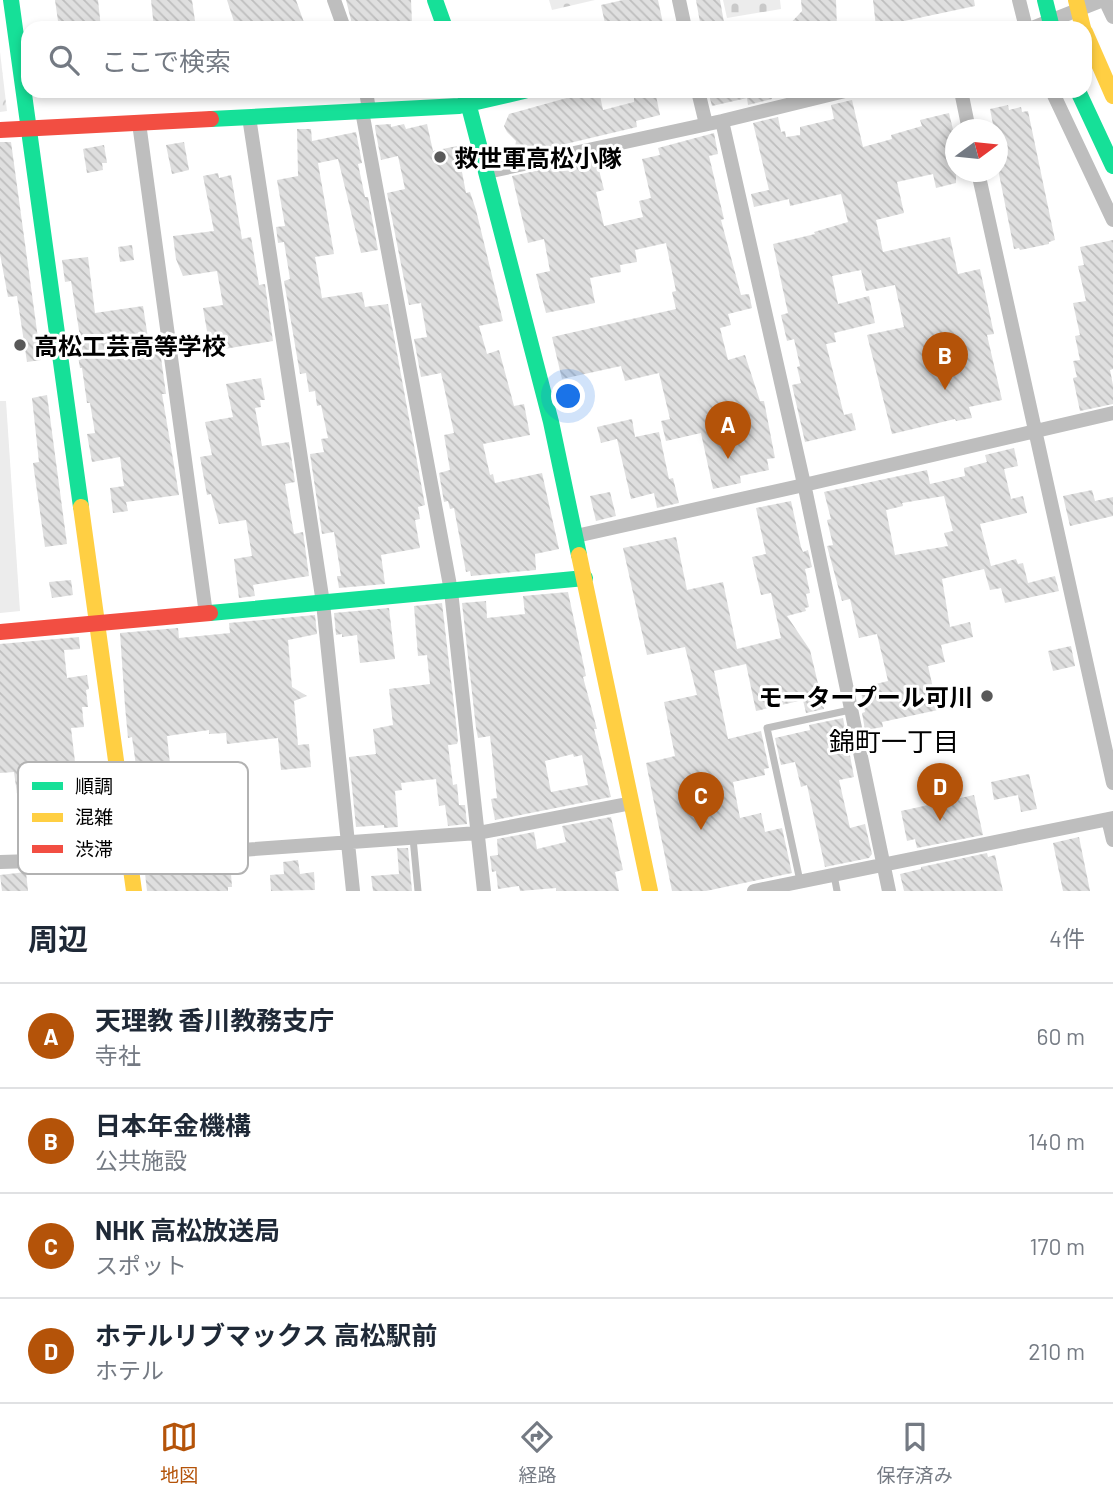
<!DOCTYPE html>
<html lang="ja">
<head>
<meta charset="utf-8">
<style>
	body { margin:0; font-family:Barlow,"Noto Sans JP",sans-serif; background:#f6f6f7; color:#1f2937 }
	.compass { position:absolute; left:945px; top:119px; width:63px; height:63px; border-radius:50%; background:#fff; box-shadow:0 4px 10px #0003; rotate:75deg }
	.you { position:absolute; left:569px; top:397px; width:24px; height:24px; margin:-18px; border:5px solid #fff; border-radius:50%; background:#1a73e8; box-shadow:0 0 0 10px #1a73e833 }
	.badge { display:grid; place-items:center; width:46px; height:46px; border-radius:50%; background:#b45309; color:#fff; font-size:23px; font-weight:700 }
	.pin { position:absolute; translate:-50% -58px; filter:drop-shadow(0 2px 4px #0008) }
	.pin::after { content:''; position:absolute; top:37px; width:24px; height:21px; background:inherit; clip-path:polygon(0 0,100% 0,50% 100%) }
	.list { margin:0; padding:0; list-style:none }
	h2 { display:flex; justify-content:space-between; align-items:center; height:91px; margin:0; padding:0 28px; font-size:30px }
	h2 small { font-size:23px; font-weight:400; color:#747a83 }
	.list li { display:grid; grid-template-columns:46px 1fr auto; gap:21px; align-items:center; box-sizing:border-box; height:105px; padding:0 28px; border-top:2px solid #e0e1e3 }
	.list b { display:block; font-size:26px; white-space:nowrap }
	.list p { margin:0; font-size:23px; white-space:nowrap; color:#747a83 }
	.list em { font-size:23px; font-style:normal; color:#747a83 }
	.icon { flex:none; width:38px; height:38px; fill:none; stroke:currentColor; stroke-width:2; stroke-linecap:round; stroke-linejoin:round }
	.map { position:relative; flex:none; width:1113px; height:891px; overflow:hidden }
	.search { position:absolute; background:#fff; box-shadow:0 4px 10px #0003; left:21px; right:21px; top:21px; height:77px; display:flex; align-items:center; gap:18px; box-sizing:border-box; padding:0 24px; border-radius:21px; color:#747a83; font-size:26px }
	.sheet { height:511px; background:#fff }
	nav { display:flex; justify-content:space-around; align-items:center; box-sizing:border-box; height:98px; border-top:2px solid #e0e1e3; background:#fff; font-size:19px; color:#747a83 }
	nav a { display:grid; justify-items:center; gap:4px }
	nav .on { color:#b45309 }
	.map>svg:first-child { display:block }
</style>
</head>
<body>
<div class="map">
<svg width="1113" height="891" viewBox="0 0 1113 891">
	<defs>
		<pattern id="cemetery-stones" width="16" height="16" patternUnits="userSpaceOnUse" patternTransform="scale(1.75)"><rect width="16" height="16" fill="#ececec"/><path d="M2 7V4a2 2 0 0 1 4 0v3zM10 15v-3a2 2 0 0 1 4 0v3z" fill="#c9c9c9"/></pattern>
		<pattern id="park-crowns" width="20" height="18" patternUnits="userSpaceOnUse" patternTransform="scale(1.75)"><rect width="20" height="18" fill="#ececec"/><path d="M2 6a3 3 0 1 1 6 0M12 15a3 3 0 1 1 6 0" fill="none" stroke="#c9c9c9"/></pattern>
		<pattern id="building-back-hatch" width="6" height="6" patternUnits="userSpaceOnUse" patternTransform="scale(1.75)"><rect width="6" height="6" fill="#dfdfdf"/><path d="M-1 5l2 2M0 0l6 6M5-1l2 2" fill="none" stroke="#bebebe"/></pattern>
	</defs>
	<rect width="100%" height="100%" fill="#fff"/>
	<path fill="url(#cemetery-stones)" d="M549,0H595L552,10Z
		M723,0H780L781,9L727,18Z"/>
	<path fill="url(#park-crowns)" d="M0,52L7,111L0,112Z"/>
	<path fill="#ececec" d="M0,401H6L20,611L0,613Z"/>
	<path fill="url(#building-back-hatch)" fill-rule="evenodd" d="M55,0H98L101,28H59Z
		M151,0H192L196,28H154Z
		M227,0H296L306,28H236Z
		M346,0H411L412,23H406L407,28H353Z
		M623,0H658L664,28H606L601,5Z
		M696,0H720L725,28H701Z
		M801,0H836L837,28H786L802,11Z
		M873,0H974L975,6L876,27Z
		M592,91H599L603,110L634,102V91H655L660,115L636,121L637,127L515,156L514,153L516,141L507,132L504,126L509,114Z
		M708,91H771L772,99L748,105L747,98L712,106Z
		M852,100L863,147L892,139L891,135L922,126L920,120L949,113L956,142V183L936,188L933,174L897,182L904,213L876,220L883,252L950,237L958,274L980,269L994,334L987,335L1002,400L969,407L972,418L956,421L955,419L892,434L867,335L904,327L895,285L866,291L861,270L832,276L838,304L869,296L875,323L834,333L836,342L826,344L844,415L852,413L856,430L805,442L792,385L801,383L797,367L800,366L794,339L787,341L781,315L788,313L773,244L815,234L814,232L848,222L841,194L790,206L789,199L754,207L751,194L769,190L753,123L778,117L781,132L785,131L786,137L800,135V127L834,119L831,105Z
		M1008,105L1009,110L1021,107L1022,112L1028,111L1055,240L1049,242V244L1020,250L1019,248L1014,249L998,169V130H994L990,109Z
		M391,124V127L404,124L406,129L427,124L433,151L457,146L466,193L470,192L476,210L503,321L479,326L487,354L499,350L514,406L524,404L530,435L483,444L490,475L493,474L495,483L542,473L559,549L535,554L536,570L471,576L470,571L466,572L454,508L450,509L448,501L444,502L439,473L450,470L444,435L454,433L441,373L421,377L414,339L427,337L421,303L409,305L387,193L405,189L398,156L381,160L375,128V125Z
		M297,129H311L312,141L356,132L362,163L358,164L365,197H368L378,250L361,253L338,159L318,163L334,254L315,257L322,298L362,292L365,307L388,304L425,505L418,507L420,519L415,520L420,548L381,555L385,584L339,588L337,576H341L334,532L322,534L310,454L324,452L321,439L328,438L321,405L317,406L315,391L309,392L306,373L300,374L284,281L290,279L284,242L278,243L276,227L285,226L277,180L298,176Z
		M714,133L718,154L709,156L724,219L721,220L741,295L749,294L752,308L728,314L731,325L720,328L728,360L745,355L760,401H764L775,458L767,459L769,470L740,476L741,483L713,489L701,433L666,441L661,421L670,419L659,373L625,381L621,366L562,379L552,337L676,309L672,292L676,291L666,243L635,250L637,262L620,265L621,272L590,278L595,303L546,313L536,274L550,271L544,239L528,243L512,176L596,158L604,190L596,192L604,226L643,217L639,201L651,198L642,159L660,155L658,148Z
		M0,142H11L41,360L27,362L17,296L8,297L0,254Z
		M184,142L189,170L172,174L166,145Z
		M104,145L107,163H102L103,170L87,173L83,149Z
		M218,173L219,178L231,175L242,239L251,237L259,285L265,284L273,341L194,354L192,339L208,337L203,308L223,305L217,271L183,276L176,259L173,236L214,231L203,176Z
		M1113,240V369L1110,370L1113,385V404L1080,411L1073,378L1077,377L1073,361L1080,360L1075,336L1080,335L1073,303L1086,301L1078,266L1084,265L1080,247Z
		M132,245L134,260L120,262L118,247Z
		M88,257L95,313L143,306L148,338L158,336L166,394H162L179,495L126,502L128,511L113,513L110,488L124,486L120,457L92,462L87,434L95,433L90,403H87L82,368H80L77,350L82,349L71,281L65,282L62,260Z
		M261,378L265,400H260L261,407L255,408L262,446L289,442L295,482L285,484L294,534L303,532L309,576L253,585L255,596L239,598L234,559L252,556L246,520L219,524L211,494L207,495L200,457L212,455L205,422L233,417L226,384Z
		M47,395L67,544L45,547L33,463L39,462L32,398Z
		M632,419L635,437L659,432L669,479L673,478L679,503L657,508L654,493L631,499L617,439L601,443L597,427Z
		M1014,448L1018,466L1004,469L1011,499L1023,496L1027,513L980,524L991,566L1016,559L1018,564L1023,563L1028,583L1055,576L1059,591L1005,603L1001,588L990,590L984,569L942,579L950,627L970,622L973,637L941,645L945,662L928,666L938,710L882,722L883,727L865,730L862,713L865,712L860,688L888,681L877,634L859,638L850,599L842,601L827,546L833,545L827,520L831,519L824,492L927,470L930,484L965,476L964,468L987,462L985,455ZM944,496L953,531L944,533L948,546L895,555L886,510L903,506L902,503Z
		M1092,490L1095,501L1113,497V516L1070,526L1063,496Z
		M610,492L616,516L596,521L590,496Z
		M791,501L801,547L803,552L808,550L812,567L805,569L810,593L806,594L809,607L805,608L806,611L787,616L810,650L824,709L806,713L803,700L756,711L746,664L714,671L728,739L761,731L769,768L764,769L765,775L733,782L740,818L761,813L765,832L782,828L792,873L706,891H672L646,763L675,756L664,702L697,695L685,647L647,655L623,548L676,537L687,590L723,582L737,649L781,638L771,593L761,595L752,557L766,554L756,508Z
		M71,580L73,595L52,598L49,582Z
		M568,592L586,676L583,677L597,729H594L611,797L495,820L491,799L497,798L490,736L478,738L476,728L462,603L486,601L487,618L525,614L523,596ZM573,754L574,757L582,755L588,785L551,792L545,761Z
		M442,603L458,740L457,744L448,745L453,785L457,784L459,805H465L467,824L448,826L445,805L439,806L436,779L401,783L402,790L395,791L398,827L384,828V825L356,827L349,757L376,754L373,729L393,725L389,689L430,684L427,655L418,656L414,606Z
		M389,608L395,659L360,663L357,635L342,637V634L336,635L334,613Z
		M315,615L317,634L288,640L292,687L307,696L294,701L298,745L309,744L311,767L281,770L278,738L227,744L226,733L209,734V730L167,736L171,773L218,768L222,810H228L231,841L150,847L147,816L139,817L133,774L137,773L132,737L128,738L125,706L120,633L178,628L179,638L230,633L229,623Z
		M79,637L80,649L64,650L67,678L87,675L89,689L86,690L88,707H82L84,727L71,728L75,762L96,761L98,793H101L105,828L110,827L112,845L109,849L76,850L74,832L64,833L59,795L18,801L14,772L0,773V644Z
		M1071,646L1075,666L1053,671L1048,651Z
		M843,718L854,777L839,780L850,828L865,824L872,854L869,858L825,867L807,785L801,787L795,762L781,765L775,738L810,730L809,725Z
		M1029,774L1037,809L1021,812L1018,795L994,800L991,782Z
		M974,795L983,835L917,848L915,839L907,841L901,811Z
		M611,817L623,870L615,872L619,891H556V888L520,891L519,886L498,889L496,871L492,872L490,856L498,855L497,839L534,832L537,849L566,842L562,826Z
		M1079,837L1090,891H1063L1053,843Z
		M397,848H408L412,891H373L371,876L399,874Z
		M987,853L988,857L995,855L1003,891H904L900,874L921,869V867Z
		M230,860L232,887H228V891H147L145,873L151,866Z
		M298,860L300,874L314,872L315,890L271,891L270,875L284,874L283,862Z
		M26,872L28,891H2L0,875Z"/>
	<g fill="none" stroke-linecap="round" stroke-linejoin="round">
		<path stroke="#bebebe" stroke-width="7" d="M413,838L418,891
			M834,875L837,891
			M800,881L767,728L850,710"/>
		<path stroke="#bebebe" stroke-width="14" d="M334,0L344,28
			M679,0L685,28
			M1019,0L1026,28
			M1105,0L1113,17
			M1032,28L1103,0
			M366,91L369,110
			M698,91L706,124
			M961,91L969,130
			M1052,91L1113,220
			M362,111L451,591L484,891
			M249,117L323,603L353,891
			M722,121L806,493L889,891
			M139,123L206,614
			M487,172L722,121L845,91
			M978,172L1113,783
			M576,536L804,485L1113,413
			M1108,819L1113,840
			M0,862L130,858L478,833L632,803
			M754,891L1113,818"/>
		<path stroke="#16e098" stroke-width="16" d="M11,0L81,507
			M435,0L445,28
			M465,91L551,422L579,555
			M1078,91L1113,166
			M211,119L459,106L524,91
			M210,613L585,578"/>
		<path stroke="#ffcf43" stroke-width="16" d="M1085,32L1113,96
			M81,507L134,891
			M579,555L650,891"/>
		<path stroke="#f24e42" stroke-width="16" d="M0,130L211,119
			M0,632L210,613"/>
		<path stroke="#16e098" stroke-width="16" d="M1045,0L1052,28"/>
		<path stroke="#ffcf43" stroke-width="16" d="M1076,0L1083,28"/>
	</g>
	<g fill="#595959" stroke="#fff" stroke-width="2.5">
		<circle cx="440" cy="157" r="7"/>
		<circle cx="20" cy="345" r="7"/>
		<circle cx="987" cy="696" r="7"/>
	</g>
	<g text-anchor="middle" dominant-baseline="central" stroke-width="6" stroke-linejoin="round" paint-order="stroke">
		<g font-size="24" font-weight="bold" fill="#000" stroke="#fff" text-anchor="start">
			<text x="454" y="157">救世軍高松小隊</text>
			<text x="34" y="345">高松工芸高等学校</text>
			<text x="973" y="696" text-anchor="end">モータープール可川</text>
		</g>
		<g font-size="26" fill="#000" stroke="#fff">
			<text x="894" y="740">錦町一丁目</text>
		</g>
	</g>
	<rect x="18" y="762" width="230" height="112" rx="10" fill="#fff" stroke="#b2b2b2" stroke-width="2"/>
	<rect x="32" y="782" width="31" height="8" fill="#16e098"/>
	<rect x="32" y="813" width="31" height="9" fill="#ffcf43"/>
	<rect x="32" y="845" width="31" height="8" fill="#f24e42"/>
	<g font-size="19" fill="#000">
		<text x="75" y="793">順調</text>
		<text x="75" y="824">混雑</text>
		<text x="75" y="856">渋滞</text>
	</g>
</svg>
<svg class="compass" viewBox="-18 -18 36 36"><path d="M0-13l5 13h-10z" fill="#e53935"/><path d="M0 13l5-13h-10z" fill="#747a83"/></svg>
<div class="you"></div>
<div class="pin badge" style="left:728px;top:459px">A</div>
<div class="pin badge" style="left:945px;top:390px">B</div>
<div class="pin badge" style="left:701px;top:830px">C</div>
<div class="pin badge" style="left:940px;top:821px">D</div>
<div class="search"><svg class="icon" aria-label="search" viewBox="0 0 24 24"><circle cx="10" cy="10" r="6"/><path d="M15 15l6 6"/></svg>ここで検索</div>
</div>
<section class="sheet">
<h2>周辺<small>4件</small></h2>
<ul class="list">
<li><span class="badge">A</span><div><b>天理教 香川教務支庁</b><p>寺社</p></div><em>60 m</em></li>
<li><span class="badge">B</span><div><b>日本年金機構</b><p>公共施設</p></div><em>140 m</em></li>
<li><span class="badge">C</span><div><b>NHK 高松放送局</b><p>スポット</p></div><em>170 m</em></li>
<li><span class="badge">D</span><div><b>ホテルリブマックス 高松駅前</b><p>ホテル</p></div><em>210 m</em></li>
</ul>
</section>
<nav>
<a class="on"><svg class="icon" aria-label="map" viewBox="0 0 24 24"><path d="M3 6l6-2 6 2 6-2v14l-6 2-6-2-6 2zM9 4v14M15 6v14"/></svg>地図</a>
<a><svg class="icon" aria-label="directions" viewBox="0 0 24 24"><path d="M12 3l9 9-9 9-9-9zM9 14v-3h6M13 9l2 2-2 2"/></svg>経路</a>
<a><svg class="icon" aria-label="saved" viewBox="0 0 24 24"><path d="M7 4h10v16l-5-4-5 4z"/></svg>保存済み</a>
</nav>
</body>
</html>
